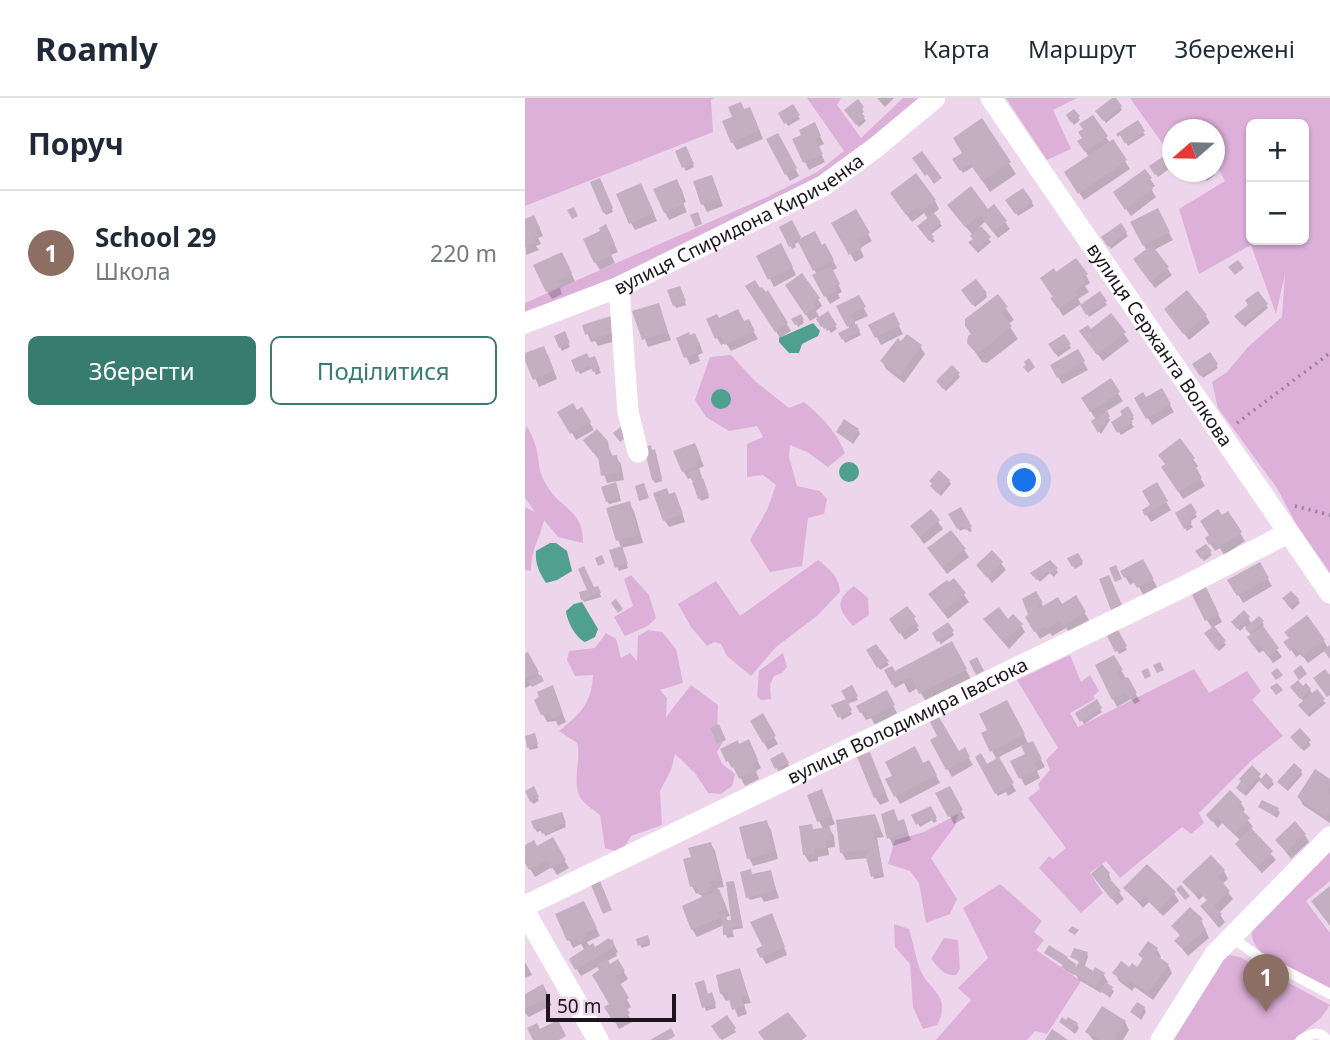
<!DOCTYPE html>
<html lang="uk">
<head>
<meta charset="utf-8">
<style>
	body { margin:0; font-family:"Noto Sans",sans-serif; background:#f2f2f3; color:#1f2937 }
	.controls { position:absolute; right:21px; top:21px; display:grid; overflow:hidden; border-radius:10px; box-shadow:0 2px 5px #0004 }
	.controls button { width:63px; height:63px; display:grid; place-items:center; padding:0; border:0; border-bottom:2px solid #e0e1e3; background:#fff; color:#1f2937; font:35px sans-serif }
	.compass { position:absolute; left:637px; top:21px; width:63px; height:63px; border-radius:50%; background:#fff; box-shadow:0 2px 5px #0004; rotate:250deg }
	.scale { position:absolute; left:21px; bottom:18px; width:130px; box-sizing:border-box; padding-left:7px; border:4px solid #1d151d; border-top:0; font-size:19px; line-height:24px; white-space:nowrap; color:#1d151d; -webkit-text-stroke:5px #edd6eb; paint-order:stroke }
	.you { position:absolute; left:500px; top:383px; width:24px; height:24px; margin:-18px; border:5px solid #fff; border-radius:50%; background:#1a73e8; box-shadow:0 0 0 10px #1a73e833 }
	.badge { display:grid; place-items:center; width:46px; height:46px; border-radius:50%; background:#387c6f; color:#fff; font-size:23px; font-weight:700 }
	.pin { position:absolute; translate:-50% -58px; filter:drop-shadow(0 2px 4px #0008) }
	.pin::after { content:''; position:absolute; top:37px; width:24px; height:21px; background:inherit; clip-path:polygon(0 0,100% 0,50% 100%) }
	.list { margin:0; padding:0; list-style:none }
	h2 { display:flex; justify-content:space-between; align-items:center; height:91px; margin:0; padding:0 28px; font-size:30px }
	h2 small { font-size:23px; font-weight:400; color:#747a83 }
	.list li { display:grid; grid-template-columns:46px 1fr auto; gap:21px; align-items:center; box-sizing:border-box; height:126px; padding:0 28px; border-top:2px solid #e0e1e3 }
	.list b { display:block; font-size:26px; white-space:nowrap }
	.list p { margin:0; font-size:23px; white-space:nowrap; color:#747a83 }
	.list em { font-size:23px; font-style:normal; color:#747a83 }
	.actions { display:flex; gap:14px; padding:21px 28px }
	.actions a { flex:1; padding:16px 0; border:2px solid #387c6f; border-radius:10px; text-align:center; font-size:24px; color:#387c6f }
	.actions .main { background:#387c6f; color:#fff }
	.map { position:relative; flex:none; width:805px; height:942px; overflow:hidden }
	header { display:flex; align-items:center; gap:42px; box-sizing:border-box; height:98px; padding:0 35px; background:#fff; border-bottom:2px solid #e0e1e3 }
	header strong { font-size:33px }
	nav { display:flex; gap:38px; margin-inline-start:auto; font-size:24px }
	main { display:flex }
	aside { flex:1; background:#fff }
	.map>svg:first-child { display:block }
</style>
</head>
<body>
<header>
<strong>Roamly</strong>
<nav><a>Карта</a><a>Маршрут</a><a>Збережені</a></nav>
</header>
<main>
<aside>
<h2>Поруч<small></small></h2>
<ul class="list">
<li><span class="badge" style="background:#8d6e63">1</span><div><b>School 29</b><p>Школа</p></div><em>220 m</em></li>
</ul>
<div class="actions"><a class="main">Зберегти</a><a>Поділитися</a></div>
</aside>
<div class="map">
<svg width="805" height="942" viewBox="0 0 805 942">
	<rect width="100%" height="100%" fill="#edd6eb"/>
	<path fill="#ddb0d9" fill-rule="evenodd" d="M0,0H189L186,2L188,34L0,108Z
		M282,0H316L312,7L336,40L378,0H400L310,74L154,153L0,217V205L242,99L292,74L319,53Z
		M481,0H552L528,12L546,51L522,62Z
		M605,0H805V475L770,424L752,390L693,310L687,284L702,274L723,249L757,219L760,176L751,216L726,147L674,176L654,111L700,83L690,65V32L668,31L666,29L661,31L648,32L647,39L637,45ZM726,26H779V142H726Z
		M206,257L230,283L264,310L279,304C297,319 311,333 320,355L303,369L282,354L265,347L264,359L272,388L295,393L302,401L299,416L283,420L277,468L245,474L225,442L242,412L251,387L238,377L222,379V346L238,339L232,328L204,333L181,319L170,302L185,259Z
		M2,328C5,334 9,341 11,349C15,363 12,371 21,386C34,411 59,411 58,445L33,439L19,422C15,440 5,454 6,473L0,472V409L10,414L0,400V334Z
		M293,462C304,470 315,480 315,494L292,518L251,549L226,578L202,558L196,546L190,544L182,548L166,529L153,506L191,483L215,518Z
		M106,477L124,497L131,520L123,528L100,538L89,519L108,508L99,481Z
		M329,488L343,500L344,517L328,528C313,511 309,503 329,488Z
		M123,532L137,534L151,551L158,585L135,592L142,600L141,619L166,587L193,607L192,638L198,644L192,654L197,666L210,676L207,688L196,696L183,695L170,675L150,656L146,672L135,693L137,727L106,738L96,755L80,750L75,717C70,713 62,708 57,702C45,685 57,664 52,645L34,633C55,616 67,605 68,577L50,578L42,562L44,553L70,550L81,535L91,541L96,560L105,555L112,563L113,538Z
		M258,555L262,569L257,575L249,578L245,587L246,601L236,602L232,598L234,573Z
		M545,557L556,584L565,577L574,593L568,598L570,601L545,615L553,629L669,571L684,595L722,573L736,593L727,602L758,638L727,662L674,715L679,725L666,736L657,729L595,780L581,763L565,775L578,795L556,815L514,770L524,758L528,761L541,750L503,700L515,691L513,686L525,672L521,662L533,650L492,582Z
		M433,716L430,728L406,760L432,801L425,816L401,825L394,785L385,773L363,766L370,742L399,734Z
		M805,749V783L781,803L805,835V890L737,855C729,847 726,841 727,830Z
		M475,786L517,823L509,834L519,842L511,852L556,883L522,936L510,933L502,942H411L446,902L433,890L463,860L438,810Z
		M369,826L384,831C388,843 390,856 394,869C403,894 428,896 412,927L398,931L388,909L385,866L370,849Z
		M419,840L433,842L435,871L431,877C419,879 413,869 406,861Z
		M705,857L715,859L805,907L796,920L768,942H648L699,860Z"/>
	<path fill="#50a090" d="M288,225L295,233L293,238L277,246L274,255H264L254,244V240Z
		M186 301a10 10 0 1 1 20 0a10 10 0 1 1-20 0Z
		M314 374a10 10 0 1 1 20 0a10 10 0 1 1-20 0Z
		M25,445H31L42,453L47,473L32,482L21,485C14,474 10,466 11,453Z
		M57,504L73,531L70,539L60,544C50,539 42,523 41,513L49,506Z"/>
	<path fill="#0003" d="M352,0H369L360,9Z
		M589,0L597,12L581,25L572,13Z
		M332,4L339,14L336,16L341,23L334,29L323,16Z
		M267,8L275,21L263,28L255,15Z
		M220,13L229,19L238,41L212,52L207,44Z
		M549,13L555,22L549,27L543,18Z
		M612,24L620,37L603,48L596,35Z
		M293,34L299,46L293,49L300,64L284,72L269,42Z
		M253,37L274,78L265,83L243,42Z
		M581,39L585,45L587,43L605,71L559,102L546,82L564,59L559,51Z
		M152,54H162L169,69L161,73Z
		M439,56L484,65L491,76L465,94L448,69L438,75L430,62Z
		M642,58L648,68L633,79L626,68Z
		M674,74H688L690,77L682,83Z
		M625,81L630,88L626,91L631,99L606,118L590,95Z
		M76,85L88,114L81,117L79,114Z
		M190,87L198,108L182,114L178,106Z
		M156,90L161,104L158,105L162,114L144,122L140,114Z
		M498,92L509,108L493,118L483,103Z
		M120,95L132,123L110,132L106,125Z
		M371,103H410L414,111L408,116L417,128L405,137L410,143L407,145L396,132L403,121L399,115L387,124Z
		M330,113L347,143L335,150L339,159L330,164L308,125Z
		M463,113L480,124L485,131L473,140L460,124L454,129L466,144L453,155L447,148L449,142L446,135L429,115Z
		M632,113L648,142L629,152L647,177L630,190L614,169L622,153L608,125Z
		M0,124L13,126L18,138L13,140L16,146L11,148L14,152L1,157Z
		M267,125L276,142L297,149L300,147L312,170L307,173L317,194L313,196L315,200L305,206L289,178L292,177L275,143L270,146L271,149L267,151L256,130Z
		M596,127L603,138L586,151L579,140Z
		M78,134L85,136L93,154L86,157L90,165L75,172L70,164Z
		M260,155L271,177L249,189L234,158Z
		M41,164L50,183L35,190L37,196L27,201L22,193Z
		M531,176L561,177L565,185L560,188L564,194L553,201L556,206L538,218L532,208L530,200Z
		M223,188L240,197L243,195L266,233L255,240Z
		M156,193L161,207L151,210L150,207Z
		M266,195L293,201L297,208L291,213L295,220L303,216L312,231L306,235L302,229L299,231L292,219L285,223Z
		M733,195L743,210L720,229L713,221Z
		M440,196H461L462,199L450,209Z
		M575,196L582,207L564,219L557,207Z
		M472,198L489,222L483,226L493,241L462,265L457,264L444,245Z
		M333,199L343,218L329,224L336,237L320,245L316,236L325,231L314,209Z
		M133,207L146,242L123,249L110,214Z
		M368,216L378,236L356,247L346,228Z
		M275,218L279,225L273,229L269,222Z
		M586,218L604,243L578,263L561,241L566,233Z
		M681,218L685,225L664,242L646,219Z
		M85,220L94,242L73,248L70,243L66,244L59,228Z
		M193,222L219,225L227,231L233,241L206,253L201,245L196,247L192,240Z
		M41,238L45,249L37,253L31,239Z
		M538,238L546,250L533,259L525,247Z
		M153,240L174,244L178,255L173,257L175,263L165,267Z
		M395,248L400,256L379,285L361,271L357,263Z
		M552,253L563,272L537,286L527,268Z
		M685,256L693,270L678,280L669,267Z
		M0,257H23L32,281L14,289Z
		M69,260L76,275L71,277L68,270L55,276L48,263Z
		M433,276L435,279L421,293L415,287Z
		M585,283L598,303L580,314L585,322L576,336L568,324L571,322L558,300Z
		M636,292L649,314L627,327L611,300L621,302Z
		M57,311L69,332L51,342L35,314H52Z
		M602,311L609,321L605,324L609,329L596,337L588,325L600,318Z
		M333,332L335,336L328,346L313,334Z
		M60,343L81,344L88,359H91L96,366L99,382L82,385L74,362Z
		M655,343L673,368L670,371L680,388L658,401L639,369Z
		M121,350L131,356L137,383L130,385L128,382Z
		M173,355L179,368L173,371L184,400L176,403L167,379L163,381L158,373Z
		M424,383L426,386L416,398L407,389Z
		M631,387L646,412L626,424L619,413L628,408Z
		M92,389L96,403L84,406L82,403Z
		M153,403L160,424L144,429L139,422Z
		M104,405L109,413L118,445L96,450L103,470L94,473L86,453L96,450L83,411Z
		M665,408L672,419L664,424L668,429L662,433L652,416Z
		M435,411L447,433L444,434L441,430L435,433L426,417Z
		M406,413L418,431L399,446L392,436Z
		M715,435L720,443L699,457L695,450L690,453L682,441Z
		M681,448L687,457L679,463L672,454Z
		M439,452L444,459L422,476L409,458Z
		M552,457L558,466L550,471L544,461Z
		M618,463L632,489L618,497L611,483L605,487L598,474Z
		M476,465L481,472L467,485L453,468Z
		M734,466L747,488L718,505L705,482Z
		M531,471L533,474L529,479L525,475L515,484L507,475Z
		M429,483L444,504L423,521L410,504Z
		M74,493L76,499L59,504L57,501Z
		M510,495L519,510L536,508L551,500L564,522L544,534L541,530L527,538L525,535L515,541L502,520Z
		M685,499L697,524L688,529L701,547L694,553L683,539L687,530L682,522Z
		M773,502L775,505L767,512L761,504Z
		M382,510L394,528L392,529L394,532L380,542L371,529Z
		M723,520L727,526L737,524L739,527L737,530L757,559L748,565L739,552L734,555L728,547L727,538L720,528L715,533L710,527Z
		M483,523L496,527L500,534L484,551L473,538Z
		M423,527L429,537L416,546L409,536Z
		M593,534L602,552L594,556L584,539Z
		M799,543L803,550L805,549V559L801,552L783,565L776,556L771,559L761,544Z
		M351,548L364,567L355,572L344,552Z
		M3,556L17,582L0,590V557Z
		M433,557L447,583L403,607L393,590L384,595L379,585L370,590L361,573L369,575Z
		M588,559L615,603L610,606L606,601L592,609L572,568Z
		M27,589L41,624L33,628L31,623L22,624L18,616Z
		M326,589L333,602L322,606L327,616L317,622L309,608L324,602Z
		M778,590L785,592L788,597L801,605L784,619L777,610L779,604L769,592Z
		M361,594L372,615L350,627L346,620L341,622L333,609Z
		M571,604L577,614L559,626L552,615Z
		M486,611L504,647L511,652L520,669L512,673L515,680L500,688L488,664L502,657L498,647L472,660L491,693L483,698L481,694L473,698L467,688L462,668L472,662L458,636Z
		M237,618L253,646L243,652L227,623Z
		M775,633L786,647L779,653L769,643Z
		M11,641L13,650L5,652L3,649Z
		M407,643L433,655L439,652L448,667L427,679Z
		M214,648L227,651L236,670L231,673L234,681L220,688L210,669L207,670L203,663Z
		M258,656L264,668L254,674L247,661Z
		M348,664L364,703L355,707L350,699Z
		M404,664L415,685L375,706L362,682Z
		M727,670L737,682L747,683L749,686L743,692L735,682L721,698L715,693Z
		M776,673L777,677L763,693L756,687Z
		M805,683V725L778,707L774,699Z
		M8,690L14,703L8,706L1,694Z
		M424,690L440,720L429,726L413,696Z
		M296,693L310,726L303,729L309,738L310,749L303,750L304,757L293,759V763L284,764L279,756L289,733L299,732L294,723Z
		M716,705L720,712L717,715L728,729L725,732L751,762L737,775L717,754L712,746L716,743L697,725L693,730L683,717Z
		M735,709L753,712L755,715L752,720Z
		M405,710L412,723L409,725L407,722L395,729L389,718Z
		M368,714L374,724L378,723L386,742L368,748L362,734Z
		M349,718L359,739L352,740L359,779L349,781L343,760L321,762L317,755Z
		M38,719L41,729L20,738L18,732L12,734L10,731Z
		M241,724L246,732L253,761L228,768L224,760Z
		M780,737L784,744L766,761L752,742Z
		M27,742L44,770L32,777L27,769L10,779L0,762V749L12,750Z
		M186,746L190,753L199,789L192,790L205,818L201,819L203,824L208,823V785L210,788L218,830L207,832L209,839L202,840L199,827L172,839L167,831L178,800L174,795L171,796L167,788L168,760Z
		M699,773L703,781L697,786L708,801L694,815L700,824L694,830L677,809L683,803L678,798L674,802L660,784Z
		M245,774L254,800L239,804L236,799L225,802L223,799L228,778Z
		M584,776L587,785L599,801L592,807L568,777Z
		M601,790L649,795L654,803L638,818L624,804L618,810Z
		M63,813L75,838L62,844L65,849L69,851L87,843L93,854L91,855L92,858L82,863L85,868L93,864L103,881L94,887L106,909L101,912L107,924L94,931L82,909L86,907L77,873L74,868L56,878L46,862L60,853L56,846L48,850L32,817Z
		M676,822L684,840L663,858L651,843L656,839L649,829Z
		M250,824L262,857L241,866L237,859Z
		M124,842L125,847L117,850L115,847Z
		M632,851L636,859L634,862L643,867L647,875L628,902L610,889L607,893L594,883L590,875L613,871L619,863L615,857Z
		M521,855L549,867L552,871L555,865L547,858L562,855L563,859L559,870L568,875L578,876L583,884L581,887L589,893L585,900L577,893L576,895L554,882L550,875L549,877L540,872L539,868Z
		M0,864L7,877L0,880Z
		M214,872L226,905L219,906L222,916L213,919L206,901L201,903L196,895Z
		M172,886L183,897L188,899L191,910L181,913Z
		M17,889L27,907L4,919L0,915V898Z
		M619,910L621,914L616,922L607,914Z
		M202,920L211,934L197,942L189,929Z
		M536,924L552,926L554,930L550,936Z
		M600,924L604,932L598,942H568L562,934Z"/>
	<path fill="#c4aec2" d="M587,0H591L597,8L578,23L570,13Z
		M333,1L339,9L335,13L340,19L331,27L319,12Z
		M216,4L219,11L225,9L235,33L206,45L197,23L207,19L203,9Z
		M268,6L275,17L259,26L253,15Z
		M549,11L555,18L546,25L541,17Z
		M568,17L583,38L560,54L552,43L557,40L553,34L558,31L554,26Z
		M457,20L486,64L457,83L445,66L435,73L427,61L437,55L428,40Z
		M613,22L620,33L600,46L595,37L593,39L591,36Z
		M290,24L296,38L290,41L298,56L278,65L267,41L276,37L274,32Z
		M253,35L272,70L260,77L241,41Z
		M588,41L602,62L553,96L539,74Z
		M161,48L169,66L157,70L150,53Z
		M397,53L417,80L409,86L402,76L400,78L387,60Z
		M642,56L647,64L630,77L624,68Z
		M620,71L627,80L622,83L628,91L600,112L588,94Z
		M673,74H689L679,81Z
		M391,75L411,102L397,113L393,109L381,117L365,95Z
		M187,77L195,100L176,107L168,83Z
		M75,80L88,110L78,115L65,84Z
		M152,81L158,96L155,97L159,106L139,115L128,91Z
		M116,85L129,115L104,126L91,96Z
		M446,88L463,111L469,106L482,123L468,134L455,117L440,129L422,107Z
		M498,90L508,104L490,116L480,102Z
		M49,109L53,118L47,121L42,112Z
		M633,110L645,134L618,148L605,124Z
		M331,111L345,135L332,142L337,150L324,157L306,125Z
		M173,114L177,126L170,129L165,117Z
		M409,115L416,124L405,133L409,139L404,143L392,128Z
		M9,117L15,130L11,132L13,138L9,140L11,144L0,149V121Z
		M267,122L276,139L269,142L271,145L264,149L254,129Z
		M596,125L602,134L583,149L576,139Z
		M81,126L90,146L83,149L87,157L69,165L58,141L75,133L74,130Z
		M456,128L466,139L451,153L443,144L448,141L445,138Z
		M290,133L297,147L300,145L309,162L288,173L272,142Z
		M256,145L268,169L243,182L231,158Z
		M627,147L644,169L625,184L608,161Z
		M37,154L47,175L32,182L35,188L21,194L8,167Z
		M551,160L563,176L557,180L561,185L550,193L553,197L533,211L525,200L528,199L515,180L529,170L531,174Z
		M713,162L719,170L710,177L703,169Z
		M306,168L315,186L310,188L312,192L299,199L287,177Z
		M277,175L295,200L288,204L291,209L280,217L260,187Z
		M451,181L462,195L447,207L436,192Z
		M230,182L235,190L237,189L241,194L243,192L263,225L250,234L220,188Z
		M155,188L161,203L148,208L142,192Z
		M662,192L682,217L658,236L639,211Z
		M575,193L582,203L561,217L555,207Z
		M733,193L743,206L717,227L709,218L723,207L720,202Z
		M473,196L483,209L476,214L487,228L455,254L448,252L442,245L443,238L446,236L440,228V221Z
		M334,197L341,209L326,216L330,225L322,229L311,208Z
		M134,205L143,234L117,242L107,213Z
		M213,211L219,223L224,221L230,233L200,247L196,238L190,241L181,221L192,216L194,220Z
		M303,213L312,227L302,233L299,227L296,229L291,221Z
		M369,214L375,227L350,240L343,227Z
		M586,215L601,234L572,257L554,233L563,227L566,231Z
		M276,216L279,222L270,227L266,221Z
		M86,218L91,234L67,241L65,235L60,237L57,227Z
		M332,226L335,233L317,242L313,235Z
		M40,233L45,245L34,250L29,238Z
		M164,234L165,237L170,235L175,247L170,249L172,255L159,260L151,240Z
		M382,236L397,247L375,278L355,263L373,240L376,243Z
		M539,236L546,246L530,256L523,246Z
		M19,248L29,273L8,282L0,263V255Z
		M553,251L560,263L532,280L525,267Z
		M685,254L693,266L675,278L667,266Z
		M62,255L64,260L70,258L75,271L68,274L65,268L51,274L46,262Z
		M504,260L510,269L503,275L498,269L501,267L499,264Z
		M427,267L435,275L418,291L411,283Z
		M586,280L595,294L565,314L556,300Z
		M637,290L646,306L621,321L609,300L618,294L621,299Z
		M48,305L52,312L57,309L66,324L45,336L32,314Z
		M603,308L609,318L605,320L608,325L592,335L586,324L597,317L595,313Z
		M582,313L585,318L573,335L566,323Z
		M319,321L334,331L326,344L311,334Z
		M97,328L104,337L95,344L88,335Z
		M72,331L83,343L85,358L92,357L95,374L76,378L72,352L68,355L58,342Z
		M655,340L670,360L667,362L677,380L653,394L636,369L640,366L633,357Z
		M170,345L176,360L170,363L172,369L157,374L148,353Z
		M126,347L127,352L130,351L137,380L127,382L119,349Z
		M174,370L177,379L167,383L163,374Z
		M414,372L425,382L413,396L405,388L407,385L404,383Z
		M178,380L184,397L173,401L167,384Z
		M91,384L95,399L81,404L76,389Z
		M632,384L643,403L620,418L617,412L625,407L617,393Z
		M119,385L124,400L114,403L110,388Z
		M142,390L144,396L150,394L158,416L138,423L128,395Z
		M105,403L114,437L91,443L81,410Z
		M666,405L672,415L664,420L667,425L659,431L650,415Z
		M436,409L447,429L440,432L438,428L432,431L423,416Z
		M406,411L415,422L394,439L385,428Z
		M693,411L697,417L703,413L717,434L693,450L689,443L684,447L680,440L684,437L675,423Z
		M426,432L441,451L417,469L402,450Z
		M681,446L687,453L676,461L670,453Z
		M97,448L103,466L90,470L84,452Z
		M467,452L478,464L461,479L451,467Z
		M553,455L558,463L547,469L542,460Z
		M77,457L80,465L73,468L70,460Z
		M618,461L629,481L612,490L605,477L599,480L595,473Z
		M525,462L533,470L526,477L523,473L512,482L505,475Z
		M735,464L744,480L712,498L702,482Z
		M591,467L597,481L590,484L584,470Z
		M59,468L69,489L73,488L76,495L56,502L54,494L62,492L53,471Z
		M584,477L597,507L586,512L574,481Z
		M429,480L441,495L418,514L403,496L422,482L424,484Z
		M681,489L694,516L680,523L667,497Z
		M511,493L518,505L511,508L513,511L533,499L537,506L551,497L561,514L538,528L535,523L521,532L519,529L509,534L500,519L503,517L497,501Z
		M766,493L774,501L765,510L757,500Z
		M91,501L98,511L93,515L86,505Z
		M382,508L391,519L388,521L391,524L374,536L364,521Z
		M474,509L483,521L488,516L498,526L478,544L458,521Z
		M719,512L725,519L712,531L706,524Z
		M782,517L800,542L777,559L770,549L765,553L758,544L764,540L759,534Z
		M734,518L739,523L725,536L720,530Z
		M423,524L429,533L412,544L407,535Z
		M689,528L701,543L691,551L679,535Z
		M738,528L754,550L743,559L733,546L729,549L722,539Z
		M593,532L602,548L590,554L582,538Z
		M427,543L442,571L394,596L386,579L367,587L359,572L367,568L370,573Z
		M351,546L364,563L352,570L341,552Z
		M805,547V561L798,552Z
		M3,554L14,574L0,581V555Z
		M589,557L598,572L591,575L595,583L603,579L612,595L604,600L601,594L587,602L570,567Z
		M452,559L459,573L451,577L444,563Z
		M635,564L639,572L632,575L628,567Z
		M776,567L782,576L774,582L768,573Z
		M623,570L626,578L620,581L616,573Z
		M752,570L758,577L751,582L746,575Z
		M800,571L805,577V597L802,599L788,580Z
		M16,577L19,583L7,589L3,583Z
		M773,582L778,588L781,585L786,591L775,601L765,589Z
		M752,585L758,592L751,597L745,589Z
		M28,587L38,616L27,621L25,616L16,617L9,602L14,599L12,594Z
		M327,587L333,598L322,603L327,612L313,620L306,607L321,601L316,593Z
		M792,591L800,601L782,617L773,607Z
		M362,592L370,607L344,620L340,613L335,615L331,608Z
		M572,601L577,610L555,624L550,615Z
		M482,602L500,636L465,654L456,635L462,632L454,616Z
		M238,615L251,638L238,645L225,623Z
		M414,619L434,653L440,649L445,659L421,672L405,642L412,638L405,624Z
		M194,626L201,642L192,646L185,630Z
		M775,630L786,642L776,651L765,639Z
		M10,635L13,646L2,650L0,638Z
		M224,641L233,662L228,665L231,673L214,681L205,662L201,664L195,651L213,642L214,646Z
		M508,643L517,661L509,665L512,672L494,681L485,663L500,656L496,648Z
		M390,648L398,665L404,662L412,677L369,699L360,681L367,678L360,664Z
		M258,654L264,665L250,671L245,661Z
		M345,654L361,695L349,700L332,659Z
		M456,655L462,666L474,659L489,685L470,696L450,659Z
		M769,665L777,672L761,691L752,684Z
		M727,667L736,676L718,696L711,690L716,683L714,681Z
		M790,671L805,681V689L802,694L805,696V715L801,719L772,699Z
		M741,675L748,682L741,690L734,683Z
		M9,688L14,699L5,704L0,693Z
		M425,688L438,712L423,719L410,695Z
		M297,691L307,718L292,724L282,697Z
		M705,692L717,704L713,708L725,720L710,736L692,719L687,724L681,717Z
		M737,702L754,710L750,718L733,709Z
		M406,708L412,720L405,723L404,720L391,727L386,717Z
		M369,711L373,723L379,721L383,734L362,741L356,716Z
		M37,714L41,725L29,728L30,732L17,736L15,730L9,731L6,723Z
		M350,716L356,732L349,733L350,743L352,742L358,775L346,779L340,756L342,755V752L315,755L311,722Z
		M242,722L250,753L222,761L214,729Z
		M770,723L781,736L761,754L750,742Z
		M287,726L288,731L305,729L307,742L300,743L301,750L289,751L290,755L278,757L274,728Z
		M726,730L748,753L732,769L710,746Z
		M28,739L41,762L26,771L22,762L4,772L0,765V747L9,742L12,748Z
		M186,744L196,781L186,784L187,789L182,790L183,794L174,797L171,787L165,789L158,761L166,759L163,750Z
		M686,757L700,772L693,779L705,793L689,808L697,816L689,823L675,808L682,802L673,792L669,796L657,784Z
		M577,766L585,775L582,778L596,793L586,801L566,776Z
		M622,766L651,794L633,812L619,798L613,804L598,790Z
		M226,771L227,776L246,772L251,792L221,800L215,774Z
		M75,783L87,812L78,816L66,787Z
		M209,783L217,827L207,829L208,836L198,837L197,817L201,816L202,822H206L201,784Z
		M656,787L665,798L660,802L651,791Z
		M805,788V828L786,803Z
		M194,791L202,810L193,814L196,819L166,832L157,808Z
		M59,803L72,830L60,835L62,840L53,844L51,840L42,843L30,816Z
		M665,809L678,821L674,825L681,831L658,851L649,843L655,837L646,828Z
		M247,815L260,849L235,860L231,851L237,848L225,824Z
		M547,828L554,832L550,837L543,833Z
		M123,837L125,844L113,848L111,841Z
		M84,840L85,842L88,841L89,849L50,872L44,861L68,845L70,849Z
		M623,843L633,850L629,856L644,866L623,895L605,882L602,886L587,875L596,863L604,869L607,865L612,869L618,860L613,857Z
		M524,847L543,859L542,860L551,866L550,870L554,864L568,873L570,869L580,875L571,889L536,869L538,867L519,855Z
		M549,850L563,854L558,865L545,859Z
		M82,860L85,866L93,861L100,873L91,878L104,900L98,904L105,915L89,925L79,909L84,906L67,877L74,872L71,867Z
		M215,870L223,897L216,899L219,908L207,912L202,894L195,896L191,877Z
		M179,882L183,896L187,894L191,906L177,910L170,885Z
		M580,884L588,889L583,898L575,893Z
		M18,886L24,899L0,911V896Z
		M612,904L620,909L614,920L605,914Z
		M577,908L601,923L589,942H574L560,934Z
		M263,914L282,938L277,942H239L233,934Z
		M202,917L211,930L195,941L186,928Z
		M537,919L541,922L543,919L553,925L547,933L534,924Z
		M33,922L41,938L34,942H8L2,930L12,925L15,931Z
		M146,930L150,938L143,942H125Z
		M527,931L543,942H520Z"/>
	<g fill="none" stroke-linecap="round" stroke-linejoin="round">
		<path stroke="#968695" stroke-width="3.5" stroke-dasharray="2 5" stroke-linecap="butt" d="M712,325L805,255
			M770,408L805,417"/>
		<path stroke="#fff" stroke-width="10" d="M706,839L734,859L805,896
			M776,942C787,935 794,932 802,942"/>
		<g stroke="#fff" stroke-width="21">
			<path id="s1" d="M466,0L805,495"/>
			<path d="M94,189L103,314L113,354"/>
			<path id="s2" d="M0,225L94,189L298,88L350,50L410,0"/>
			<path id="s3" d="M0,808L660,488L763,435"/>
			<path d="M0,814L73,942"/>
			<path d="M636,942L690,856L805,739"/>
		</g>
	</g>
	<g text-anchor="middle" dominant-baseline="central" stroke-width="6" stroke-linejoin="round" paint-order="stroke">
		<g font-size="19" fill="#1d151d" stroke="#edd6eb">
			<text stroke="none"><textPath href="#s2" startOffset="236">вулиця Спиридона Кириченка</textPath></text>
			<text stroke="none"><textPath href="#s1" startOffset="299">вулиця Сержанта Волкова</textPath></text>
			<text stroke="none"><textPath href="#s3" startOffset="425">вулиця Володимира Івасюка</textPath></text>
		</g>
	</g>
</svg>
<div class="controls">
<button>+</button>
<button>−</button>
</div>
<svg class="compass" viewBox="-18 -18 36 36"><path d="M0-13l5 13h-10z" fill="#e53935"/><path d="M0 13l5-13h-10z" fill="#747a83"/></svg>
<div class="scale">50 m</div>
<div class="you"></div>
<div class="pin badge" style="left:741px;top:914px;background:#8d6e63">1</div>
</div>
</main>
</body>
</html>
